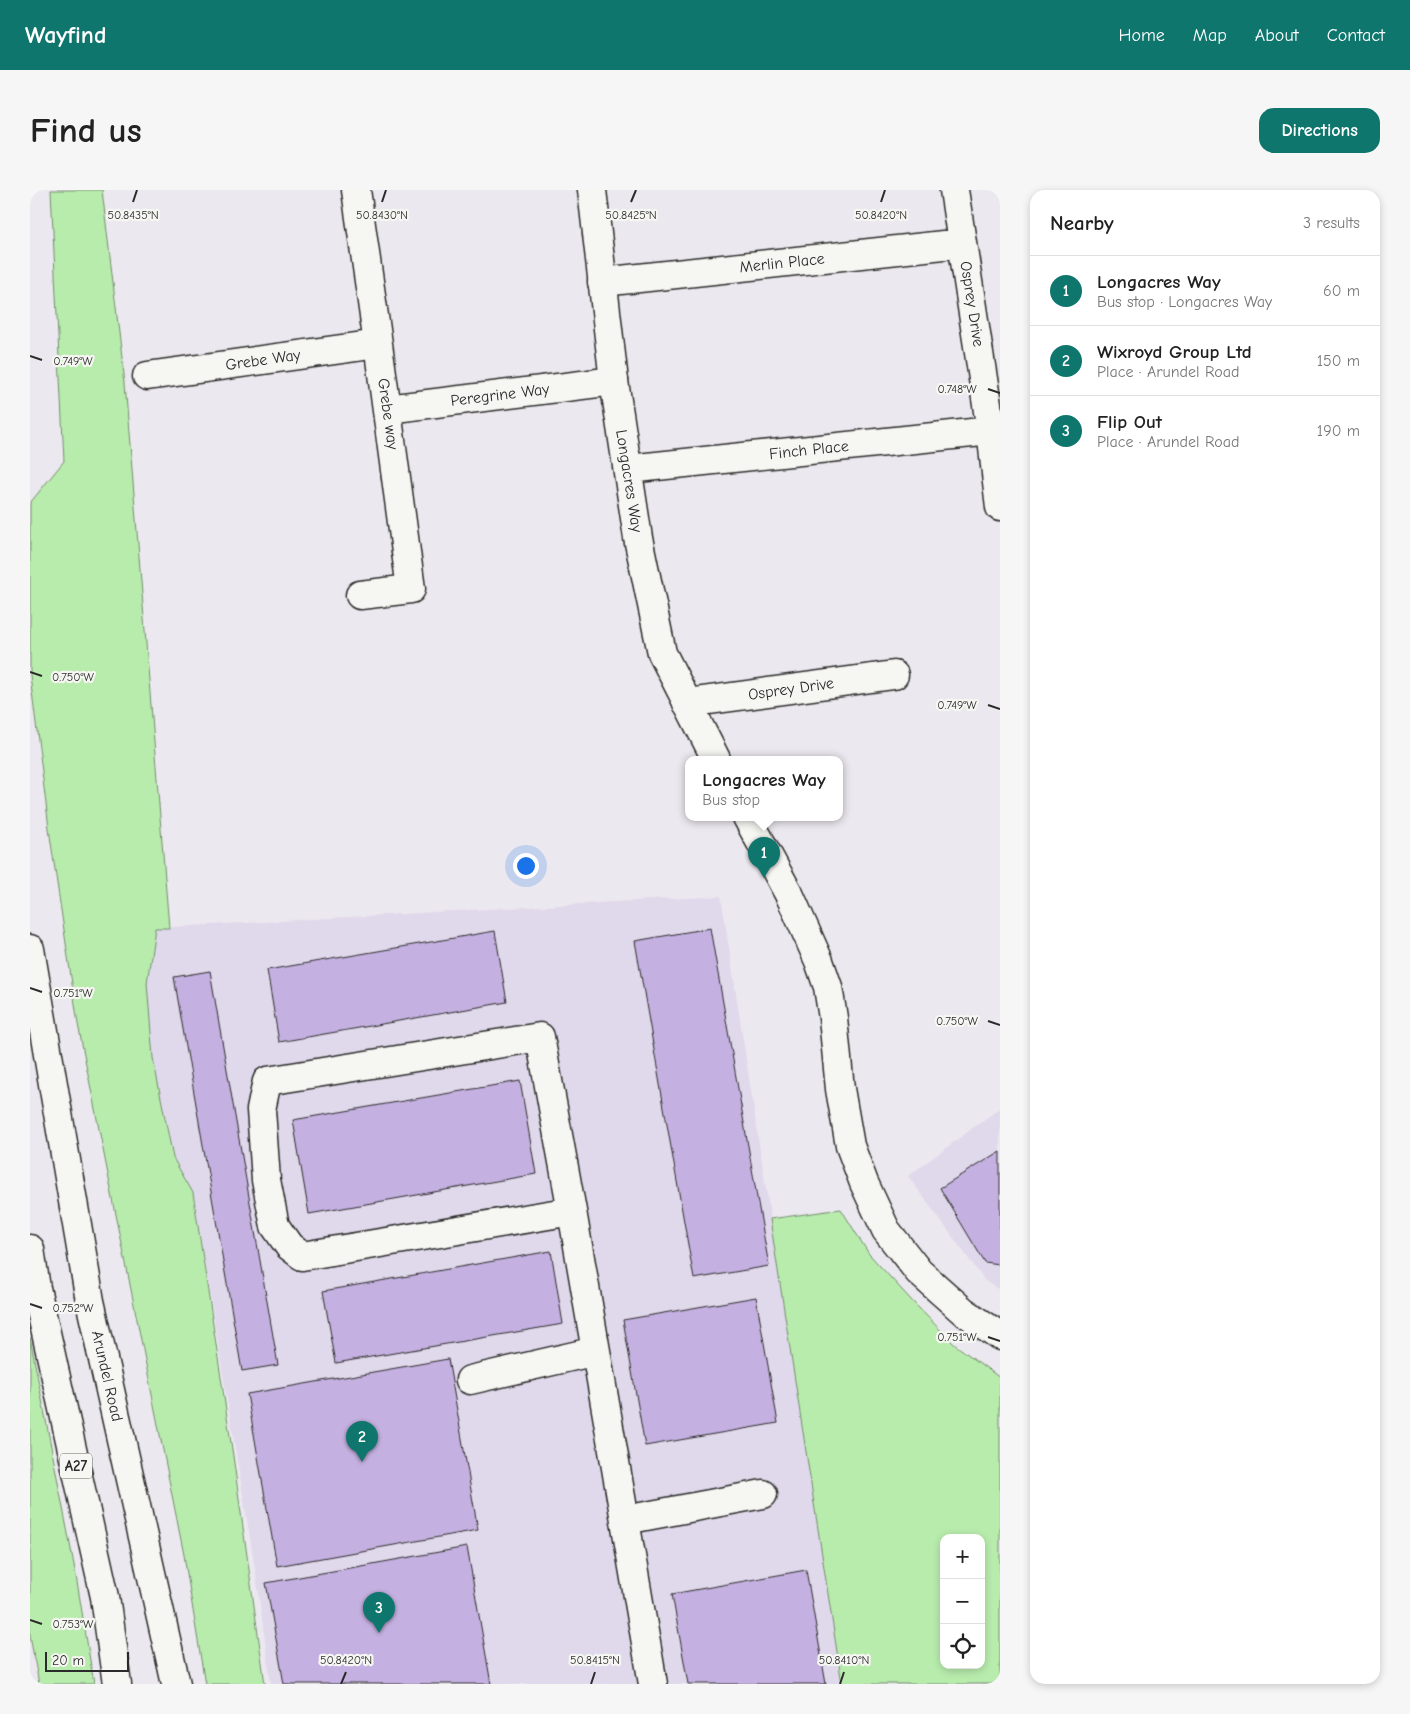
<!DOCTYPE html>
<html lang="en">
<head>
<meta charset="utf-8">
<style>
	body { margin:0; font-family:"Comic Neue",sans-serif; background:#f6f6f6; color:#222 }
	.controls { position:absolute; right:15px; bottom:15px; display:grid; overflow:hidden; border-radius:10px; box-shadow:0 2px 8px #0003 }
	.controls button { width:45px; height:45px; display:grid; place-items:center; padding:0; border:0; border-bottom:1px solid #e0e0e0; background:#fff; color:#222; font:25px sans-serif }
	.scale { position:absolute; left:15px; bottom:12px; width:84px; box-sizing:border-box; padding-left:5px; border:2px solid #2b2b2b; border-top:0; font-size:14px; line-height:18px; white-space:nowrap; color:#2b2b2b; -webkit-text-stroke:4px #f6f6f2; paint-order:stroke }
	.you { position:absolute; left:495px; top:675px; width:18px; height:18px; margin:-12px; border:4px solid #fff; border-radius:50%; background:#1a73e8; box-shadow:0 0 0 8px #1a73e833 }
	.badge { display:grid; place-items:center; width:32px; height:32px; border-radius:50%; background:#0f766e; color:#fff; font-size:16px; font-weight:700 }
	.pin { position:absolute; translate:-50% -41px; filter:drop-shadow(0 1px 2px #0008) }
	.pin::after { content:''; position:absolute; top:26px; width:18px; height:15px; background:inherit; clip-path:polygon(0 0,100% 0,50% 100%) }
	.popup { position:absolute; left:655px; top:566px; width:158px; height:65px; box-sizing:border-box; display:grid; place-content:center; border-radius:10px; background:#fff; filter:drop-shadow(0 1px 4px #0005); font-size:16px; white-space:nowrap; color:#767676 }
	.popup b { font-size:19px; color:#222 }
	.popup::after { content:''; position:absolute; left:50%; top:100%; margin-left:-10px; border:10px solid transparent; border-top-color:#fff }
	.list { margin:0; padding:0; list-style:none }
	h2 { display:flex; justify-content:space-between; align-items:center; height:65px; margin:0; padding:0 20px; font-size:21px }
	h2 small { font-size:16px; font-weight:400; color:#767676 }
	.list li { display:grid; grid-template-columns:32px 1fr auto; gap:15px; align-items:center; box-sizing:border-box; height:70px; padding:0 20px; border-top:1px solid #e0e0e0 }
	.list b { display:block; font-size:19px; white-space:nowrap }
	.list p { margin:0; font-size:16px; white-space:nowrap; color:#767676 }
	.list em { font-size:16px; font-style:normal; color:#767676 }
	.icon { flex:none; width:28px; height:28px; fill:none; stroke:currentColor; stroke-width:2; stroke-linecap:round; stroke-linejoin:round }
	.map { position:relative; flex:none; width:970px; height:1494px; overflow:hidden; border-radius:15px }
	header { display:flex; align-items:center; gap:30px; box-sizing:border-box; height:70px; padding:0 25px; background:#0f766e; color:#fff }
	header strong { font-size:24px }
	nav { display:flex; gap:28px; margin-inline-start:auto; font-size:18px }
	.intro { display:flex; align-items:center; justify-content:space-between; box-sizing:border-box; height:120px; padding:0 30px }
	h1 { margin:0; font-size:35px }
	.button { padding:12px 22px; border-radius:15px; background:#0f766e; color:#fff; font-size:18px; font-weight:700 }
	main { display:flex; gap:30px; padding:0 30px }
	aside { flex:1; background:#fff; border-radius:15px; box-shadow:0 2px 8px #0003 }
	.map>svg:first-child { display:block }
</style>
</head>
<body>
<header>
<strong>Wayfind</strong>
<nav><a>Home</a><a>Map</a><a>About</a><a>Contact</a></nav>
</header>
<div class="intro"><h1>Find us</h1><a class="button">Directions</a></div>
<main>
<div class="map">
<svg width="970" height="1494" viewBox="0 0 970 1494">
	<rect width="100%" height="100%" fill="#ece8ef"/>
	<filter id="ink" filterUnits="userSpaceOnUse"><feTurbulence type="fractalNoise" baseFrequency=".02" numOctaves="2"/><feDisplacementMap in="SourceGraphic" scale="10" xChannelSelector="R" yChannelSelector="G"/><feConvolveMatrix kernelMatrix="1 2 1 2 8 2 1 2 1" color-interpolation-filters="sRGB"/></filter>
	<g filter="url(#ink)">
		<path fill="#e0d8eb" d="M691,706L812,1494H241L226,1384L163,1003L143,968L123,868L117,793L125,738Z
			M970,918V1100L955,1091L878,986Z"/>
		<path fill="#b8ecad" stroke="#728c6c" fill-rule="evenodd" d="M21,0H72L95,193L139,738H125L117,793L123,868L143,968L163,1003L203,1266L235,1494H175L154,1365L48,834L20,646L0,485V313L34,271Z
			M811,1019L839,1064L882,1111L924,1154L970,1188V1494H812L740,1029ZM914,1348H951V1475H914Z
			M0,1148L45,1380L64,1494H9L0,1446Z"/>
		<path fill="#c5b1e1" stroke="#2b2b2b" d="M680,738L739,1076L664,1089L605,751Z
			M465,741L477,812L249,852L237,780Z
			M180,781L248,1175L212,1181L144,787Z
			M490,891L506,984L279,1024L263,930Z
			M970,961V1075L955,1073L910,998Z
			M521,1061L533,1134L306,1173L293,1101Z
			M726,1107L748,1233L615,1256L593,1130Z
			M418,1169L448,1340L247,1376L217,1204Z
			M437,1357L461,1494H254L236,1393Z
			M776,1380L796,1494H658L642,1404Z"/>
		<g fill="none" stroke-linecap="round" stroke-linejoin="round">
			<defs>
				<path id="minor" d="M326,0L348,154L381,399L330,405
					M924,0L961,241L970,317
					M572,92L932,53
					M117,186L348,154
					M357,219L584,191
					M598,279L961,241
					M657,513L864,485
					M542,1021L272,1066L259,1056L245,1036L236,990L231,920L237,891L510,847L542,1021L623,1494
					M440,1190L566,1161
					M595,1330L733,1304"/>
				<path id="major" d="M562,0L584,191L608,348L632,463L686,569
					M717,627L760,706L789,771L798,797L803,828L810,899L820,956L834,993L856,1040L889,1082L933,1121L970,1146"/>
				<path id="highway" d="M0,759L60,1111L146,1494
					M0,1059L6,1098L75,1407L87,1494"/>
			</defs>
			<use href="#minor" stroke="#2b2b2b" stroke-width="31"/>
			<use href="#major" stroke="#2b2b2b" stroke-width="31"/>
			<use href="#highway" stroke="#2b2b2b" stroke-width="31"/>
			<use href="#minor" stroke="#f6f6f2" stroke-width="28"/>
			<use href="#major" stroke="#f6f6f2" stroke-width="28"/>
			<use href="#highway" stroke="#f6f6f2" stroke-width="28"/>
		</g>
	</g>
	<path fill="none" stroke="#2b2b2b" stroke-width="2" d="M103,12L107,0M352,12L356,0M601,12L606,0M851,12L855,0M0,166L12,170M958,199L970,203M0,482L12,486M958,515L970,519M0,798L12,802M958,831L970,835M0,1114L12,1118M958,1147L970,1151M0,1430L12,1434M311,1494L316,1482M561,1494L565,1482M810,1494L814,1482"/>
	<g text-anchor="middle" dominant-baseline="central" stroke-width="4.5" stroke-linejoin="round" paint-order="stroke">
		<rect fill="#f6f6f2" stroke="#686867" stroke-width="1" x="30" y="1263.5" width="32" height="25" rx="4"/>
		<g font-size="15" font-weight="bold" fill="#2b2b2b">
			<text x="46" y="1276">A27</text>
		</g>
		<g font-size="16" fill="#2b2b2b" stroke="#f6f6f2">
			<text transform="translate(752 73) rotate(-6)">Merlin Place</text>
			<text transform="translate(942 114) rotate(81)">Osprey Drive</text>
			<text transform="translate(233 170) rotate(-8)">Grebe Way</text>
			<text transform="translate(470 205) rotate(-7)">Peregrine Way</text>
			<text transform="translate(358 224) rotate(82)">Grebe way</text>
			<text transform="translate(779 260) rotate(-6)">Finch Place</text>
			<text transform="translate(599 291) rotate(81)">Longacres Way</text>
			<text transform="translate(761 499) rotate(-8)">Osprey Drive</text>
			<text transform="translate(77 1186) rotate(77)">Arundel Road</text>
		</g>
	</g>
	<g font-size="12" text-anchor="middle" fill="#2b2b2b" stroke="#f6f6f2" stroke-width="4.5" stroke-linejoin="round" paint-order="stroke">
		<text x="103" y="29">50.8435°N</text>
		<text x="352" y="29">50.8430°N</text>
		<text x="601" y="29">50.8425°N</text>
		<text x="851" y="29">50.8420°N</text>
		<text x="43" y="175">0.749°W</text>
		<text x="927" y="203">0.748°W</text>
		<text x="43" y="491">0.750°W</text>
		<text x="927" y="519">0.749°W</text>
		<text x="43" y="807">0.751°W</text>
		<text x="927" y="835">0.750°W</text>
		<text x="43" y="1122">0.752°W</text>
		<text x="927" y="1151">0.751°W</text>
		<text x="43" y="1438">0.753°W</text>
		<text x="316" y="1474">50.8420°N</text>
		<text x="565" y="1474">50.8415°N</text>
		<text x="814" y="1474">50.8410°N</text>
	</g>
</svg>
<div class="controls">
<button>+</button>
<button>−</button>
<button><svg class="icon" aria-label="locate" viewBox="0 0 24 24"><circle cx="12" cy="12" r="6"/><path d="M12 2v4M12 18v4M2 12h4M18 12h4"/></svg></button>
</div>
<div class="scale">20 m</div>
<div class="you"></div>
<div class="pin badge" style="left:734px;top:688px">1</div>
<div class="popup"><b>Longacres Way</b>Bus stop</div>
<div class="pin badge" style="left:332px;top:1272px">2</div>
<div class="pin badge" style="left:349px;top:1443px">3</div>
</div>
<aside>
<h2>Nearby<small>3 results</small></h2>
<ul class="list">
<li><span class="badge">1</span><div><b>Longacres Way</b><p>Bus stop · Longacres Way</p></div><em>60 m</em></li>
<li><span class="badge">2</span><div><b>Wixroyd Group Ltd</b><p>Place · Arundel Road</p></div><em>150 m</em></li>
<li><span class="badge">3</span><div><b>Flip Out</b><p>Place · Arundel Road</p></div><em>190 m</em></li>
</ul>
</aside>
</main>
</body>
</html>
